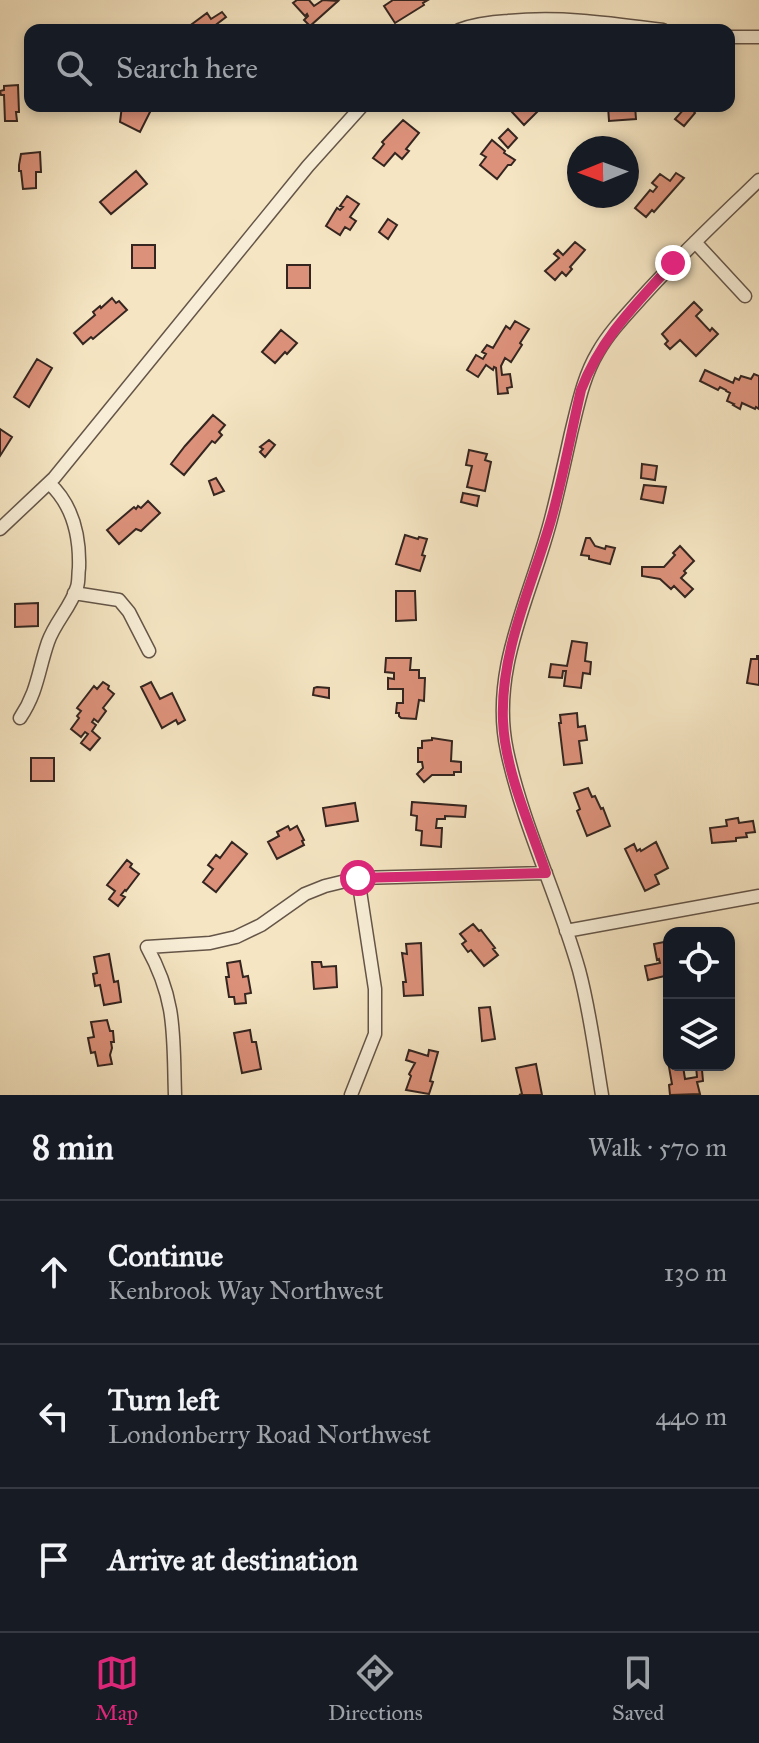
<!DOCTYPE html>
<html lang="en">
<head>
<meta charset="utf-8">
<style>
	body { margin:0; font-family:"IM FELL Great Primer",serif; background:#242831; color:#f1f3f6 }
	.controls { position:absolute; right:24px; bottom:24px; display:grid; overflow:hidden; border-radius:16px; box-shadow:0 4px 12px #0003 }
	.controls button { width:72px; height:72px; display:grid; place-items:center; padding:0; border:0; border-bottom:2px solid #363941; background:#171b24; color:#f1f3f6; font:40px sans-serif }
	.compass { position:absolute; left:567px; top:136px; width:72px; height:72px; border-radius:50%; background:#171b24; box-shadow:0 4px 12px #0003; rotate:269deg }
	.stop { position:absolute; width:24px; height:24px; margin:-18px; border:6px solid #db2777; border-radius:50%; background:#fff }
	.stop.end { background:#db2777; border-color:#fff; box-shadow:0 2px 8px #0008 }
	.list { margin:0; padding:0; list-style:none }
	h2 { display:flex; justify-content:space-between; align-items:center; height:104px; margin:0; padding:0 32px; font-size:34px }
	h2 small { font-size:26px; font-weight:400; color:#9ea1a6 }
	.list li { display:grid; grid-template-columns:52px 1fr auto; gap:24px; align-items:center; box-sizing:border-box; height:144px; padding:0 32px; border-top:2px solid #363941 }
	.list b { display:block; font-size:30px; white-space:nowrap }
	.list p { margin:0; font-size:26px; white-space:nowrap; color:#9ea1a6 }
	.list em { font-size:26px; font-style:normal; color:#9ea1a6 }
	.icon { flex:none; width:44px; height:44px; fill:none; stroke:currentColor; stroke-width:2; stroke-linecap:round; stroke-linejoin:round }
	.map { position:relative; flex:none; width:759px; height:1095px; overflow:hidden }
	.search { position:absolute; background:#171b24; box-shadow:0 4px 12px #0003; left:24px; right:24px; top:24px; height:88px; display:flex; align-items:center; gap:20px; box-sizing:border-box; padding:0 28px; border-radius:16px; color:#9ea1a6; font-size:30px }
	.sheet { height:536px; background:#171b24 }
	nav { display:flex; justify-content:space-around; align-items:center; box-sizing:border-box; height:112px; border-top:2px solid #363941; background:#171b24; font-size:22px; color:#9ea1a6 }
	nav a { display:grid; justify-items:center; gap:4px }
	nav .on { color:#db2777 }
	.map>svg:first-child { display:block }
</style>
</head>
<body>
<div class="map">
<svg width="759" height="1095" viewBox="0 0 759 1095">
	<rect width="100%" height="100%" fill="#f5e5c2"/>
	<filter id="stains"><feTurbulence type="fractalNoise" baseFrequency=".0025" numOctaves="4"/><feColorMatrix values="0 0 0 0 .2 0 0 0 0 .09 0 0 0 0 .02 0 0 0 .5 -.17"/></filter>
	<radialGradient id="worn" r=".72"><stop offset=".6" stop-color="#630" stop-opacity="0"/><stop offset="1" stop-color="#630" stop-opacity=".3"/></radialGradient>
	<path fill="#dc917a" stroke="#342520" stroke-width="2" d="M297,0H309L314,6L323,0L338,1L310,26L304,20L308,16L307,14L305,16L293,3Z
		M393,0H428L423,3L424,5L395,23L384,6Z
		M222,12L226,17L209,30H184L207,13L211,19Z
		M18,85L19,112H16L17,121H5L4,95H1L0,91L4,90V86Z
		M122,106H153L140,132L120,122Z
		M519,106H543L524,125L512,112Z
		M608,106H635L636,119L609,121Z
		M683,106H694L692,109L695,113L684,126L675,119L685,108Z
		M403,120L419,133L406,149L409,151L402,159L395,153L384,166L373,158L384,144L382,142Z
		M508,129L517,138L508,148L499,138Z
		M492,140L505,151L504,153L515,160L511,165H508L497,179L480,165L486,157L481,154Z
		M40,152L41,172H36V188L23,189L21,171H19V165L21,154Z
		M136,171L147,184L111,214L100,202Z
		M676,173L684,178L654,212L652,210L646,217L635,208L650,190L653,192L657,187L652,183L660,174L670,181Z
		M347,196L359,204L350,217L356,221L350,230L345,227L340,235L326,226L337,208L340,210L343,207L340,206Z
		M388,219L397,225L388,239L379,232Z
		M575,242L585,250L570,267L572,269L566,276L562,272L555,280L545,271L559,258L554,254L558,250L563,255Z
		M132,245H155V268H132Z
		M287,265H310V288H287Z
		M112,298L116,303L119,301L127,310L93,339L91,337L83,344L74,333L95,315L93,312L100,306L101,308Z
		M694,302L702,310L696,316L710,331L712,328L718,334L696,356L680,340L670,349L665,344L668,341L662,334Z
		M515,321L529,329L520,343L522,345L511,362L505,358L501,366L502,375L510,374L512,387L507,388L508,393L498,394L496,368L494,367L493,370L486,365L478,377L467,370L476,355L483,359L486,354L482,352L487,345L493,348L506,326L510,329Z
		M281,330L297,343L287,354L285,352L275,363L262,352Z
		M37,359L52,368L29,407L14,397Z
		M705,370L733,383L735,378L739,380L741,376L751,379L754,374L759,376V409L756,407L755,409L742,403L740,409L733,405L734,404L727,401L730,393L726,391V390L720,387L718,390L700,381Z
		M213,415L225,425L219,432L222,435L215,443L212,441L184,475L171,464L185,446Z
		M0,429L12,437L0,456Z
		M269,440L275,445L265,457L260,452L263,449L260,447Z
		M469,450L487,454L485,460L491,462L485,491L467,487L472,466L466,465Z
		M642,464L657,466L655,480L641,478Z
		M216,478L224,491L214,495L209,481Z
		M644,485L666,487L663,503L641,499Z
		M463,493L479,496L477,506L461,502Z
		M148,501L160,513L141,531L136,529L119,544L107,530L134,507L136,509L138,506L141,508Z
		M405,535L418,539L419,537L427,539L422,555L425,556L420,571L396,564Z
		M586,538H590L595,546L605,549L606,546L615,548L610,564L589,559V556L581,555Z
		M680,546L694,561L684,571L686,573L681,578L693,589L685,597L674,586L671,589L660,579L642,576V567H664L675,555L673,553Z
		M396,591H415L416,620L396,621Z
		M38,603V626L15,627V604Z
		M572,641L587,643L585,661L591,662L590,674L583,673L581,688L564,686L566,671H563L562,678L549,677L551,664L567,666Z
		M757,656H759V685L747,683L751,659H757Z
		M386,658H411L410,670H419V678H425L424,701L419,700L416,719L401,718L399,716V713H396L397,703H403V689H388V678L394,679V673L385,672Z
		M103,682L109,686L108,689L114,694L103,708L106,711L98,722L94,719L92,722L96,725L92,731L100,738L90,750L81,743L88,734L85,732L81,737L71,729L79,718L77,716L81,711L77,708L94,686L97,689Z
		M151,682L160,699L172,693L185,720L178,724L176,720L162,728L141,687Z
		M317,687L329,688V698L313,695L314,688Z
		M577,713L578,727L585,726L587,740L579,741L582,763L564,765L559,723H561L560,715Z
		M432,738L452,741L451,761L461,762V772H454V775H432L424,782L417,774L423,768L422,762H418V748H422V741L432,740Z
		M31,758H54V781H31Z
		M588,788L592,797L595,796L601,809L603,808L610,826L587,836L577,811L580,809L574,793Z
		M412,802L466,806L465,817L445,816V819H437L436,828H442L441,847L421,845L422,831L416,830L417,816L411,815Z
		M355,803L358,821L326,826L323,808Z
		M738,818L739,823L753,821L755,832L746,833L747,837L736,838V841L712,843L710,828L727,826L726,820Z
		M288,826L290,830L297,826L304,840L302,841L304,845L277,859L268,842L279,836L277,832Z
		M232,842L247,854L216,892L203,882L213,869L208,865L216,855L220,858Z
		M656,842L668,868L655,875L659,884L645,891L625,849L634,844L637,851L640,849L641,851Z
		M127,860L132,864L130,867L139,874L126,891L125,890L121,895L125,897L118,906L109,899L115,891L107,885Z
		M473,924L479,931L481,930L495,948L493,949L498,955L484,966L471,950L468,952L462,944L466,941L460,934Z
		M669,941V975L648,980L645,966L660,963L659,959L657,960L654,944Z
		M421,943L423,995L404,996L403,982H406L402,953L407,954L406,944Z
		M109,954L114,982L118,981L121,1002L104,1005L100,985L95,986L93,974L97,973L94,957Z
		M240,961L243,977L248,976L251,993L245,994L246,1003L235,1004L234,997H229L226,977H229L227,963Z
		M312,962H321L322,967L336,966L337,987L314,989Z
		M490,1007L495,1039L482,1041L479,1008Z
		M107,1020L110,1031H113L114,1042H111L112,1048L110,1055L112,1064L98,1066L95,1052L91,1053L88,1038L94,1037L91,1022Z
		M250,1030L252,1042H256L261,1069L242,1073L234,1033Z
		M409,1050L428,1056L429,1050L438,1052L430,1081L433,1082L429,1094L406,1090L411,1076L409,1074L415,1063L406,1060Z
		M536,1064L542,1095H519L522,1094L516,1068Z
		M699,1065H713V1069L702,1070L703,1081L697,1082L700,1094L670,1095L669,1085L672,1084L669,1067L683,1066L685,1079L697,1077L696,1066Z"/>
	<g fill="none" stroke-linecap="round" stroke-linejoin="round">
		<defs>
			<path id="minor" d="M459,30C475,24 491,22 508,21C562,16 609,23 663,30
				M729,37H759
				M695,242L745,296
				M0,529L54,478L308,166L362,106
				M74,593L119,600L129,612L149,651
				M20,718C38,691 38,671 48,642C55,622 71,607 77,587C79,581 78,574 79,568C80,537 73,505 49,483
				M566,931L759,896
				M175,1095C173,1036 177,1001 147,947L210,943L236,937L261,925L305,894L325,886L358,878L546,873
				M351,1095L375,1034V989L358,878
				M602,1095C595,1053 590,1011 579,970C558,896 523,826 507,751C489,668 533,593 552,515C559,488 565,460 571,433C578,405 583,377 598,352C610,331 627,314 643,296C680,255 720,218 759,180"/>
		</defs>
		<use href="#minor" stroke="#645548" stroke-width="15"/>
		<use href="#minor" stroke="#f8eed7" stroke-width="12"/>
	</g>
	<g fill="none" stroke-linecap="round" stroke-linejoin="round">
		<path stroke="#db2777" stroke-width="10" d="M358,878L546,873C530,825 505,771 503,721C500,651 532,586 551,520C563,478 571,433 581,390C601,338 636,304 673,263"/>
	</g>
	<rect width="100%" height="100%" filter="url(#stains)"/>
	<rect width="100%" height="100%" fill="url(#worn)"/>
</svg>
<div class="controls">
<button><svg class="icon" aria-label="locate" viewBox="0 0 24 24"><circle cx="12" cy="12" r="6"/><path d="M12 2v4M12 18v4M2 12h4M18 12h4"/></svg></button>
<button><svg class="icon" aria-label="layers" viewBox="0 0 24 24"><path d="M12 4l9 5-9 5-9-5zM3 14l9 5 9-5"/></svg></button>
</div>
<svg class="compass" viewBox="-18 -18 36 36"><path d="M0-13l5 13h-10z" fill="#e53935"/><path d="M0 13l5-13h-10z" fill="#9ea1a6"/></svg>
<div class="stop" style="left:358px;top:878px"></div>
<div class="stop end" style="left:673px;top:263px"></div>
<div class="search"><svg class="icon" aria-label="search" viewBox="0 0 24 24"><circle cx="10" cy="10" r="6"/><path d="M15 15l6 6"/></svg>Search here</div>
</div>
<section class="sheet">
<h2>8 min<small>Walk · 570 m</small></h2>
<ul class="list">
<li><svg class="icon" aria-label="ahead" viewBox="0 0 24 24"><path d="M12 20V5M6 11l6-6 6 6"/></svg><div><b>Continue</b><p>Kenbrook Way Northwest</p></div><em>130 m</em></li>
<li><svg class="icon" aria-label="left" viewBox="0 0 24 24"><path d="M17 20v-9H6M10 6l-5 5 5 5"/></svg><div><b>Turn left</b><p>Londonberry Road Northwest</p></div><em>440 m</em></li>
<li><svg class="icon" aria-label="arrive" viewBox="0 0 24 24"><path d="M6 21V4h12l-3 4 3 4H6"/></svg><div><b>Arrive at destination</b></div></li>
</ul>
</section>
<nav>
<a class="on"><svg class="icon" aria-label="map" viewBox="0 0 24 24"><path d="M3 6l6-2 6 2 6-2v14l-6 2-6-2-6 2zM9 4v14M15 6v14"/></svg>Map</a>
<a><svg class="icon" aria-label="directions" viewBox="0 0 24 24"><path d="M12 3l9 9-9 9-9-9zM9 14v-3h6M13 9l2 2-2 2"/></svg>Directions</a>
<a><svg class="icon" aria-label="saved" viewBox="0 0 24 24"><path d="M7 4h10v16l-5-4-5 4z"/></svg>Saved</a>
</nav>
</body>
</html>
